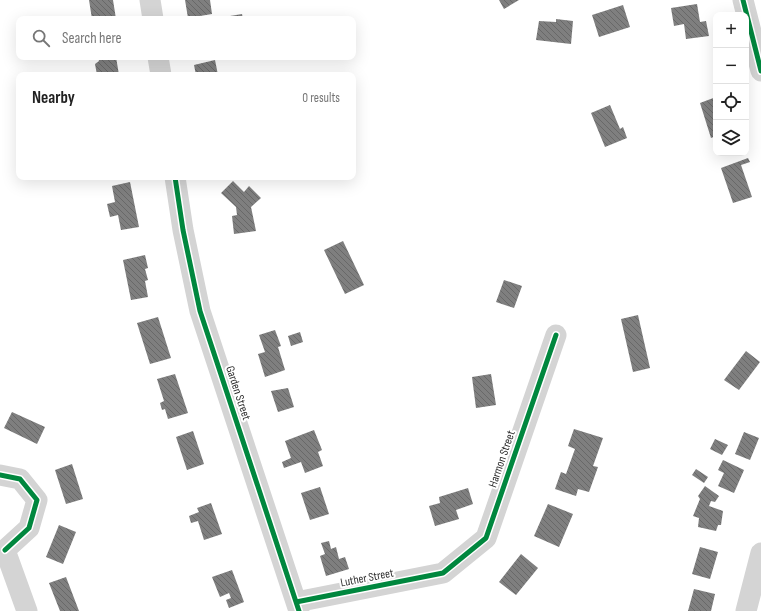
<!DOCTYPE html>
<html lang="en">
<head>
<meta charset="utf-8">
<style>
	body { margin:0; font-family:"Sofia Sans Condensed",sans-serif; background:#f6f6f6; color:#222 }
	.controls { position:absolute; right:12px; top:12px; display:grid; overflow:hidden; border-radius:8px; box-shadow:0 4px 16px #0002 }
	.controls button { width:36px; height:36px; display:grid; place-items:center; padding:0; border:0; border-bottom:1px solid #e0e0e0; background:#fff; color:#222; font:20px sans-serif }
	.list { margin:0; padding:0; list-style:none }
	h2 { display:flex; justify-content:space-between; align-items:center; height:52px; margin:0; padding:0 16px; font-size:17px }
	h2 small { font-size:13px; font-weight:400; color:#767676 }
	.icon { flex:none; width:22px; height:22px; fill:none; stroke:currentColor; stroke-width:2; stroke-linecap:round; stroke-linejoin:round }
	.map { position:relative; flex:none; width:761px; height:611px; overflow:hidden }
	.search { position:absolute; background:#fff; box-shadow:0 4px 16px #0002; left:16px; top:16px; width:340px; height:44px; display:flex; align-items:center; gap:10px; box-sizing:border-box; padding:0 14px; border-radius:8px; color:#767676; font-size:15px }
	.panel { position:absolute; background:#fff; box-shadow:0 4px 16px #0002; left:16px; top:72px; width:340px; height:108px; border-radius:8px }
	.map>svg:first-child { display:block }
</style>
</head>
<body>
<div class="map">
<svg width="761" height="611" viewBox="0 0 761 611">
	<defs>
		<pattern id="building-back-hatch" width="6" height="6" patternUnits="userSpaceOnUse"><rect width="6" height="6" fill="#7f7f7f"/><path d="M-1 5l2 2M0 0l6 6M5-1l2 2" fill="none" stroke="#686868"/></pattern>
	</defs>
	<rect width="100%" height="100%" fill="#fff"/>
	<path fill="url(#building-back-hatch)" d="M89,0H113L116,19H92Z
		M185,0H210L212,14L188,18Z
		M499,0H519L504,9Z
		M697,4L700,22L706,21L709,36L686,39L684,24L674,26L671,8Z
		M623,5L630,27L599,37L592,15Z
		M242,14L243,19H218V18Z
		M556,19L573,21L571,44L536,40L539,21L556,22Z
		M98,57H116L119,75H97L95,64L99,61Z
		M215,60L218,75H196L194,65Z
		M716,97V136L711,138L700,103Z
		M610,105L620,129L623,127L627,138L605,147L591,113Z
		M748,158L750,162L741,165L752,197L733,203L721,168Z
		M233,181L244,192L249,186L261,198L251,207L256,231L234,234L232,216L237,215L236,207L221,193Z
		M130,182L139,227L121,230L118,215L110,217L107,204L115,202L112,186Z
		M343,241L364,285L345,294L324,250Z
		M145,255L148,268L145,269L148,280L145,281L148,297L131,300L123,260Z
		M504,280L522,286L514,308L496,302Z
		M638,315L650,368L633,372L621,319Z
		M158,317L171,358L150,364L137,323Z
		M275,330L281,346L278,347L285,370L265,377L258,354L265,352L259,335Z
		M300,332L303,342L291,346L288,336Z
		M746,351L760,362L739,390L724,380Z
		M175,374L188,413L168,419L165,409L162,410L160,403L164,401L157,379Z
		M491,374L496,405L476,408L472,377Z
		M288,388L294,407L278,412L271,391Z
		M12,412L45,427L37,444L4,428Z
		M574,429L603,438L593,466L598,467L589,492L578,489L576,496L555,489L561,472L566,474L575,449L568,446Z
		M314,430L322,450L318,452L323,466L305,473L301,462L284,468L282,462L291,458L285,441Z
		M193,431L204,464L187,470L176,437Z
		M744,432L759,438L750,460L735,454Z
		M715,439L728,445L722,455L710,449Z
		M723,460L744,470L734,493L718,486L724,473L718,470Z
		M72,464L83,499L66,504L55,470Z
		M696,469L708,477L704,483L692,475Z
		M705,486L719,496L715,502L711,501L709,506L723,511L721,525H718L716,531L698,527L699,518L693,516L700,499L698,496Z
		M320,487L329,514L310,520L301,493Z
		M468,488L473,504L456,510L459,519L435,526L429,506L440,503L439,497Z
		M211,503L222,534L204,540L198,521L191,523L189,516L199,512L197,508Z
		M548,504L573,514L559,547L534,536Z
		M59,525L76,532L63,564L46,557Z
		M329,541L331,549L336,547L339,559L345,557L349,569L326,576L320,556L325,554L321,543Z
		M700,547L718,552L710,579L692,574Z
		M521,554L538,568L516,595L499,582Z
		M232,570L244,602L229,608L226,600L231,598L229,593L220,597L212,577Z
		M66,577L79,611H60L49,583Z
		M694,589L715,594L711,611H688Z"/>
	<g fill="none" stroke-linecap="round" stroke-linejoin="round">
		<path stroke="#d4d4d4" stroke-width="21" d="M150,0L153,19
			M743,0L761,71
			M158,57L161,75
			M175,177L183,230L200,311L299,611
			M0,475L20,479L37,500L29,528L5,550
			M5,550L27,611
			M296,602L443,573L486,538L556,335
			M746,611L761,553"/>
		<defs>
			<path id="cycleway" d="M743,0L761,71
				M175,177L183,230L200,311L299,611
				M0,475L20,479L37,500L29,528L5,550
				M296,602L443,573L486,538L556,335"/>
		</defs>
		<use href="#cycleway" stroke="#fff" stroke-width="8"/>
		<use href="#cycleway" stroke="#00873e" stroke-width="5"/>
	</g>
	<g text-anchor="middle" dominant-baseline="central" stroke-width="4" stroke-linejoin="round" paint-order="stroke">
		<g font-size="12" fill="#2f2f2f" stroke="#fff">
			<text transform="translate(238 393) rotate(72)">Garden Street</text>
			<text transform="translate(502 459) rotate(-71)">Harmon Street</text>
			<text transform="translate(367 578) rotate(-11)">Luther Street</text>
		</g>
	</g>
</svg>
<div class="controls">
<button>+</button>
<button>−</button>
<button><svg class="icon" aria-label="locate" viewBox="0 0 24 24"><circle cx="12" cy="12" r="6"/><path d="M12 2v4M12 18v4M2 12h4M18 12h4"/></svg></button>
<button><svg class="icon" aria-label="layers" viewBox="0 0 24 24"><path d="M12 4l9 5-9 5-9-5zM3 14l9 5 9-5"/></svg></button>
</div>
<div class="search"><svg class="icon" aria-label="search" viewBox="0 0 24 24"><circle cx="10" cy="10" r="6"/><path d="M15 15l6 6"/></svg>Search here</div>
<section class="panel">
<h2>Nearby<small>0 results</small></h2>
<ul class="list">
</ul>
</section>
</div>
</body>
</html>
